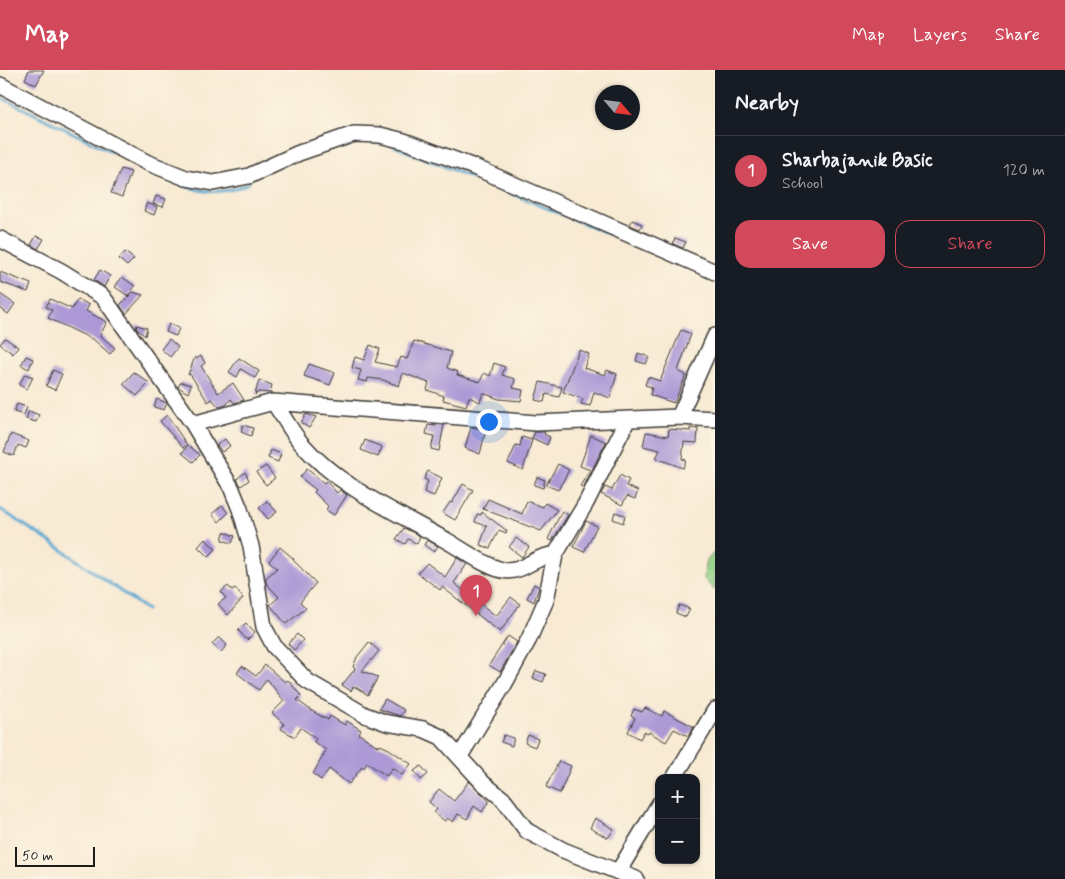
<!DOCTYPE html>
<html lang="en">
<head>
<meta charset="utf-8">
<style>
	body { margin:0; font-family:Mynerve,sans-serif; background:#20242c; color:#f1f3f6 }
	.controls { position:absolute; right:15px; bottom:15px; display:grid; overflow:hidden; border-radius:10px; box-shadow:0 1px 4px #0004 }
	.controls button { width:45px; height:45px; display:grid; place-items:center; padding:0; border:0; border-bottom:1px solid #363941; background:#171b24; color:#f1f3f6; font:25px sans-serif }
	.compass { position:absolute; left:595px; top:15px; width:45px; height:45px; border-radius:50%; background:#171b24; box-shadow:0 1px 4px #0004; rotate:118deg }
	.scale { position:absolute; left:15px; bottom:12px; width:80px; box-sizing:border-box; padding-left:5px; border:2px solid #1c1c1c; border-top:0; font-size:14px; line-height:18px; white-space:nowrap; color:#1c1c1c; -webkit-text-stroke:4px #fcf5e5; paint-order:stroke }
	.you { position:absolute; left:488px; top:351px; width:18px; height:18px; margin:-12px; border:4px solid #fff; border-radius:50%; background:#1a73e8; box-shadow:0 0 0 8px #1a73e833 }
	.badge { display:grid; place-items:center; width:32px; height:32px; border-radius:50%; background:#d1495b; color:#fff; font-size:16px; font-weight:700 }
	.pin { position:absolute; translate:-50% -41px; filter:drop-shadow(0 1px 2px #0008) }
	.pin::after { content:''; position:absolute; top:26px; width:18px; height:15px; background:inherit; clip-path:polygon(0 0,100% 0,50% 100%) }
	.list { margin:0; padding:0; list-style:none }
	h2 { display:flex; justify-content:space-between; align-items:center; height:65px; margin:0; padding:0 20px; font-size:21px }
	h2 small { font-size:16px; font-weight:400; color:#9ea1a6 }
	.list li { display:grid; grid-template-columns:32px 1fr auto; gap:15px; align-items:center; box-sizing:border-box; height:70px; padding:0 20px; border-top:1px solid #363941 }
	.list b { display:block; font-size:19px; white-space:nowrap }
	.list p { margin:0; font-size:16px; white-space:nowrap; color:#9ea1a6 }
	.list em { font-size:16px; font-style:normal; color:#9ea1a6 }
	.actions { display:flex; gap:10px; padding:15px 20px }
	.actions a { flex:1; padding:11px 0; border:1px solid #d1495b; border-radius:15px; text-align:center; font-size:18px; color:#d1495b }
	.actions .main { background:#d1495b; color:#fff }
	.map { position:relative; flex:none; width:715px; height:809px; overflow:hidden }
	header { display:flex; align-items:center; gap:30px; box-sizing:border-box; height:70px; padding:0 25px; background:#d1495b; color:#fff }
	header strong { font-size:24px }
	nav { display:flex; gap:28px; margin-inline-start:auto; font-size:18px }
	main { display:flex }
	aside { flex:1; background:#171b24 }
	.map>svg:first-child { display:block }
</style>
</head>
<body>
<header>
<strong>Map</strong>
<nav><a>Map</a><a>Layers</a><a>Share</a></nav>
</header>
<main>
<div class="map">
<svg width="715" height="809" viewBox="0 0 715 809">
	<rect width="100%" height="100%" fill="#fcf5e5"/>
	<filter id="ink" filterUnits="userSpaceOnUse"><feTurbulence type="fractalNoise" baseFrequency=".02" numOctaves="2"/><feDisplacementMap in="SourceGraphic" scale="10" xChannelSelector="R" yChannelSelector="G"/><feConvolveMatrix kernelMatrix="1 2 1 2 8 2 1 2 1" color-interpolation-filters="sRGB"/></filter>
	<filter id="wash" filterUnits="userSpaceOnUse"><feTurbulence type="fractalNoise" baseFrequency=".0096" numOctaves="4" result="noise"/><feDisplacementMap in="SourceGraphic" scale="20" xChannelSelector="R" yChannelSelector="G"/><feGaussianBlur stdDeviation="1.12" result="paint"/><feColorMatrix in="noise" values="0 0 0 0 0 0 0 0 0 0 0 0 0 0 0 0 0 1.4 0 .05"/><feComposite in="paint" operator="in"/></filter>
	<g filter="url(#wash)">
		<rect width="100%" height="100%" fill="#f8ead3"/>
		<path fill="#92d086" stroke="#577651" d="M715,481V520H714L704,509L705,493Z"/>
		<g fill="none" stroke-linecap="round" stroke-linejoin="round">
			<path stroke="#58a9d3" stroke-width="3" d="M0,27L112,82
				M372,72L385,74
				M347,74L363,71
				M394,76L610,164
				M160,106C191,120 217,129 249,113
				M0,439L58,477L147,540"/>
		</g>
		<g id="blocks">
			<path fill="#ac99d6" d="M29,0H44L36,15L25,9Z
				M121,99L131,102L122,127L111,123Z
				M156,126L166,129L163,137L153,134Z
				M147,133L157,137L154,145L144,141Z
				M632,150L642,154L640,159L630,155Z
				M36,166L44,169L38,179L31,175Z
				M675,168L686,172L683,178L673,174Z
				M125,182L134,189L127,196L119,189Z
				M100,200L110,206L104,217L94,210Z
				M0,202L31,214L28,222L0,212Z
				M122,207L135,216L128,226L115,217Z
				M133,222L143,225L126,244L120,235Z
				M0,224L15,234L8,244L0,238Z
				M50,229L72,239L78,229L89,235L86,241L107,252L100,265L115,278L110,284L94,270L48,248L52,240L46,237Z
				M169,254L179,258L176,266L166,262Z
				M137,255L147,258L145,266L136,258Z
				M681,260L691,264L678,301L686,305L674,333L650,325L652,317L645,315L648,307L660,311Z
				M5,268L18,277L13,284L0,274Z
				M169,269L178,277L170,287L161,279Z
				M414,271L451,282L447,298L458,302L457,305L480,312L484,303L490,306L494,293L505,297L502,305L515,309L513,318L523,320L521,331L499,329L483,323L480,332L469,327L466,336L443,330L444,326L427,320L429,313L403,303L399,316L383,310L368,308L367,312L358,310L361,300L352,298L355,287L364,290L370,275L380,279L375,292L397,297L401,287L407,289Z
				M579,280L589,284L584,298L605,305L607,300L617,304L610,328L594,322L590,336L581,334L583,329L563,322Z
				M638,283L649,287L646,294L636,291Z
				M26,286L33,289L29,299L21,295Z
				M201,286L205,293L201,296L218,323L233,313L244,330L234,333L231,329L226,335L219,337L212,329L208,332L190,304L188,305L195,287L196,289Z
				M239,288L259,301L255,308L241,299L237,307L229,302Z
				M309,294L335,303L330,315L304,306Z
				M53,300L62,304L55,320L46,316Z
				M134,302L149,313L137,326L123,314Z
				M25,304L33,307L27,319L19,315Z
				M259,310L272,315L270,323L259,322L255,325Z
				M181,312L191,315L188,323L178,317Z
				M540,312L562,317L559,327L546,324L544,332L535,330Z
				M157,329L167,333L164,340L154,337Z
				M17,334L27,337L24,345L14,342Z
				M29,341L39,345L36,352L26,349Z
				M306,344L316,347L309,358L301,353Z
				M167,345L187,375L183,378L160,351Z
				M436,354L444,355L439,381L431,379L434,366L426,364L428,355L436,356Z
				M243,355L253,358L251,366L241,362Z
				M471,357L486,360L480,384L465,378Z
				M690,358L698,359L697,373L684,372L682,389L686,390L683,398L656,388L660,380L643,376L646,362L668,366L669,359L690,361Z
				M535,362H545L544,364L550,367L547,375L532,368Z
				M11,364L29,371L26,378L18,375L14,386L4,382Z
				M591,365L606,372L583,418L580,416L590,400L580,396Z
				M522,367L532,370L523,400L508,393L516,375L520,376Z
				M225,369L230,376L222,382L217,375Z
				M365,370L382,377L378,387L361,380Z
				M188,375L200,385L193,392L182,383Z
				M271,380L281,384L278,392L268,388Z
				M558,394L569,400L558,420L546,415Z
				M266,396L275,408L266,415L256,402Z
				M307,399L324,413L326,411L337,423L340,420L347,425L334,445L326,440L328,436L314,422L316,420L300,407Z
				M428,401L442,408L434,426L424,422L428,411L424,409Z
				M245,402L249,410L241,416L237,409Z
				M620,405L629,410L626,416L638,421L635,429L627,426L622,435L601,424L605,417L612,420Z
				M537,407L545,410L543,418L534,415Z
				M463,414L473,420L455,450L443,443L450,432L452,433Z
				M488,429L522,444L527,431L543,437L545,433L557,440L541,461L483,439Z
				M267,431L277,442L268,449L259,438Z
				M222,435L228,443L219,452L212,444Z
				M562,441L568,445L552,471L548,469Z
				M482,442L507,461L506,463L499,460L490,478L480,475L487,456L475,452L477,444L481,445Z
				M615,442L625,445L623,453L613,449Z
				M586,451L597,456L584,482L573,477Z
				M404,458L420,466L417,474L408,469L405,474L396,469Z
				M224,462L235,466L232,473L222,470Z
				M516,468L529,477L522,487L509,477Z
				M205,469L216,479L208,487L198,477Z
				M427,470L438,476L434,482L424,475Z
				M280,477L294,489L293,490L316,513L300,532L306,538L286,554L270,535L279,527L266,513V508L277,498L269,491Z
				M457,488L467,494L454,513L496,546L511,527L520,534L500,562L442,517L440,520L418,503L427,493L445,507Z
				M534,514L539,517L534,532L527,528Z
				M228,516L232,520L235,518L243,528L228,545L218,534L226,528L221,522Z
				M679,535L690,539L686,547L676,543Z
				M246,553L255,562L247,570L238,560Z
				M297,564L303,570L294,580L288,574Z
				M508,566L517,572L500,602L489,595Z
				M219,567L227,575L221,582L212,574Z
				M369,572L379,581L362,601L378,607L368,625L357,618L353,617L351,621L342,615L355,599L353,597L357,587Z
				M265,595L285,612L288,610L301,626L297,630L312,641L328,650L330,646L345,655L347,651L361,660L359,664L379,677L380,675L389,679L411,694L402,705L392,698L387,706L367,693L364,698L362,697L349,714L329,699L321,710L313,704L326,680L314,672L316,668L301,658L295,667L281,659L284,654L272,643L284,631L267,609L259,620L237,603L242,596L256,606Z
				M536,601L546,604L543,612L533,608Z
				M385,629L404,640L400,646L379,639Z
				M645,638L662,646L664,641L694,657L688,666L674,659L666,672L649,662L648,664L644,662L640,669L628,662L635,648L631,646L634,639L642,642Z
				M504,665L514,668L512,676L501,672Z
				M528,665L538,669L535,677L525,673Z
				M559,691L571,696L560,723L546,717Z
				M421,696L428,704L421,710L414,701Z
				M469,711L489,731L482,742L474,736L467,749L458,744L453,752L447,748L445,751L434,743L437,739L429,732L439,719L454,731Z
				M595,748L614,759L608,768L590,758Z"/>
		</g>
	</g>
	<g filter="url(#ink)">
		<use href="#blocks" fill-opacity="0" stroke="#3d3b37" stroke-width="1"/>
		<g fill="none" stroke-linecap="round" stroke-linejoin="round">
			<defs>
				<path id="minor" d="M0,15L146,92L186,108L213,113L249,106L299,83L354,64L380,65L404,71L474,97L715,202
					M0,169L61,201L103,227L193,354L273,332L536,353L679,347L715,349
					M273,332C283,345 291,361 301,373C339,417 392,440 442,468C459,477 484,496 502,500C522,505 536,484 555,485
					M679,347L715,266
					M193,354L231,417L240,439L251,476L264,557L274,576L307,611L365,645L387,653L423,659L441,667L483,713L503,729L527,761L563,780L636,809
					M460,686L505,613L529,569L546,530L555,485L586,433L628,349
					M674,708L715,640
					M618,802L659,734"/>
			</defs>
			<use href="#minor" stroke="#3d3b37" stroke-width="18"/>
			<use href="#minor" stroke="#fff" stroke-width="15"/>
		</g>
	</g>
</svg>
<div class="controls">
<button>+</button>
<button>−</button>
</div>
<svg class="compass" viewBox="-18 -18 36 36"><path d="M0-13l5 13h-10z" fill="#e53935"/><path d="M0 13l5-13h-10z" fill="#9ea1a6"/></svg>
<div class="scale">50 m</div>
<div class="you"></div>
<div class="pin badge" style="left:476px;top:546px">1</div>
</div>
<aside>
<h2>Nearby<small></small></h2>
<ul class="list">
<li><span class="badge">1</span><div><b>Sharbajanik Basic</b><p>School</p></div><em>120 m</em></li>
</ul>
<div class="actions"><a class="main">Save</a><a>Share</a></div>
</aside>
</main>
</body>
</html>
